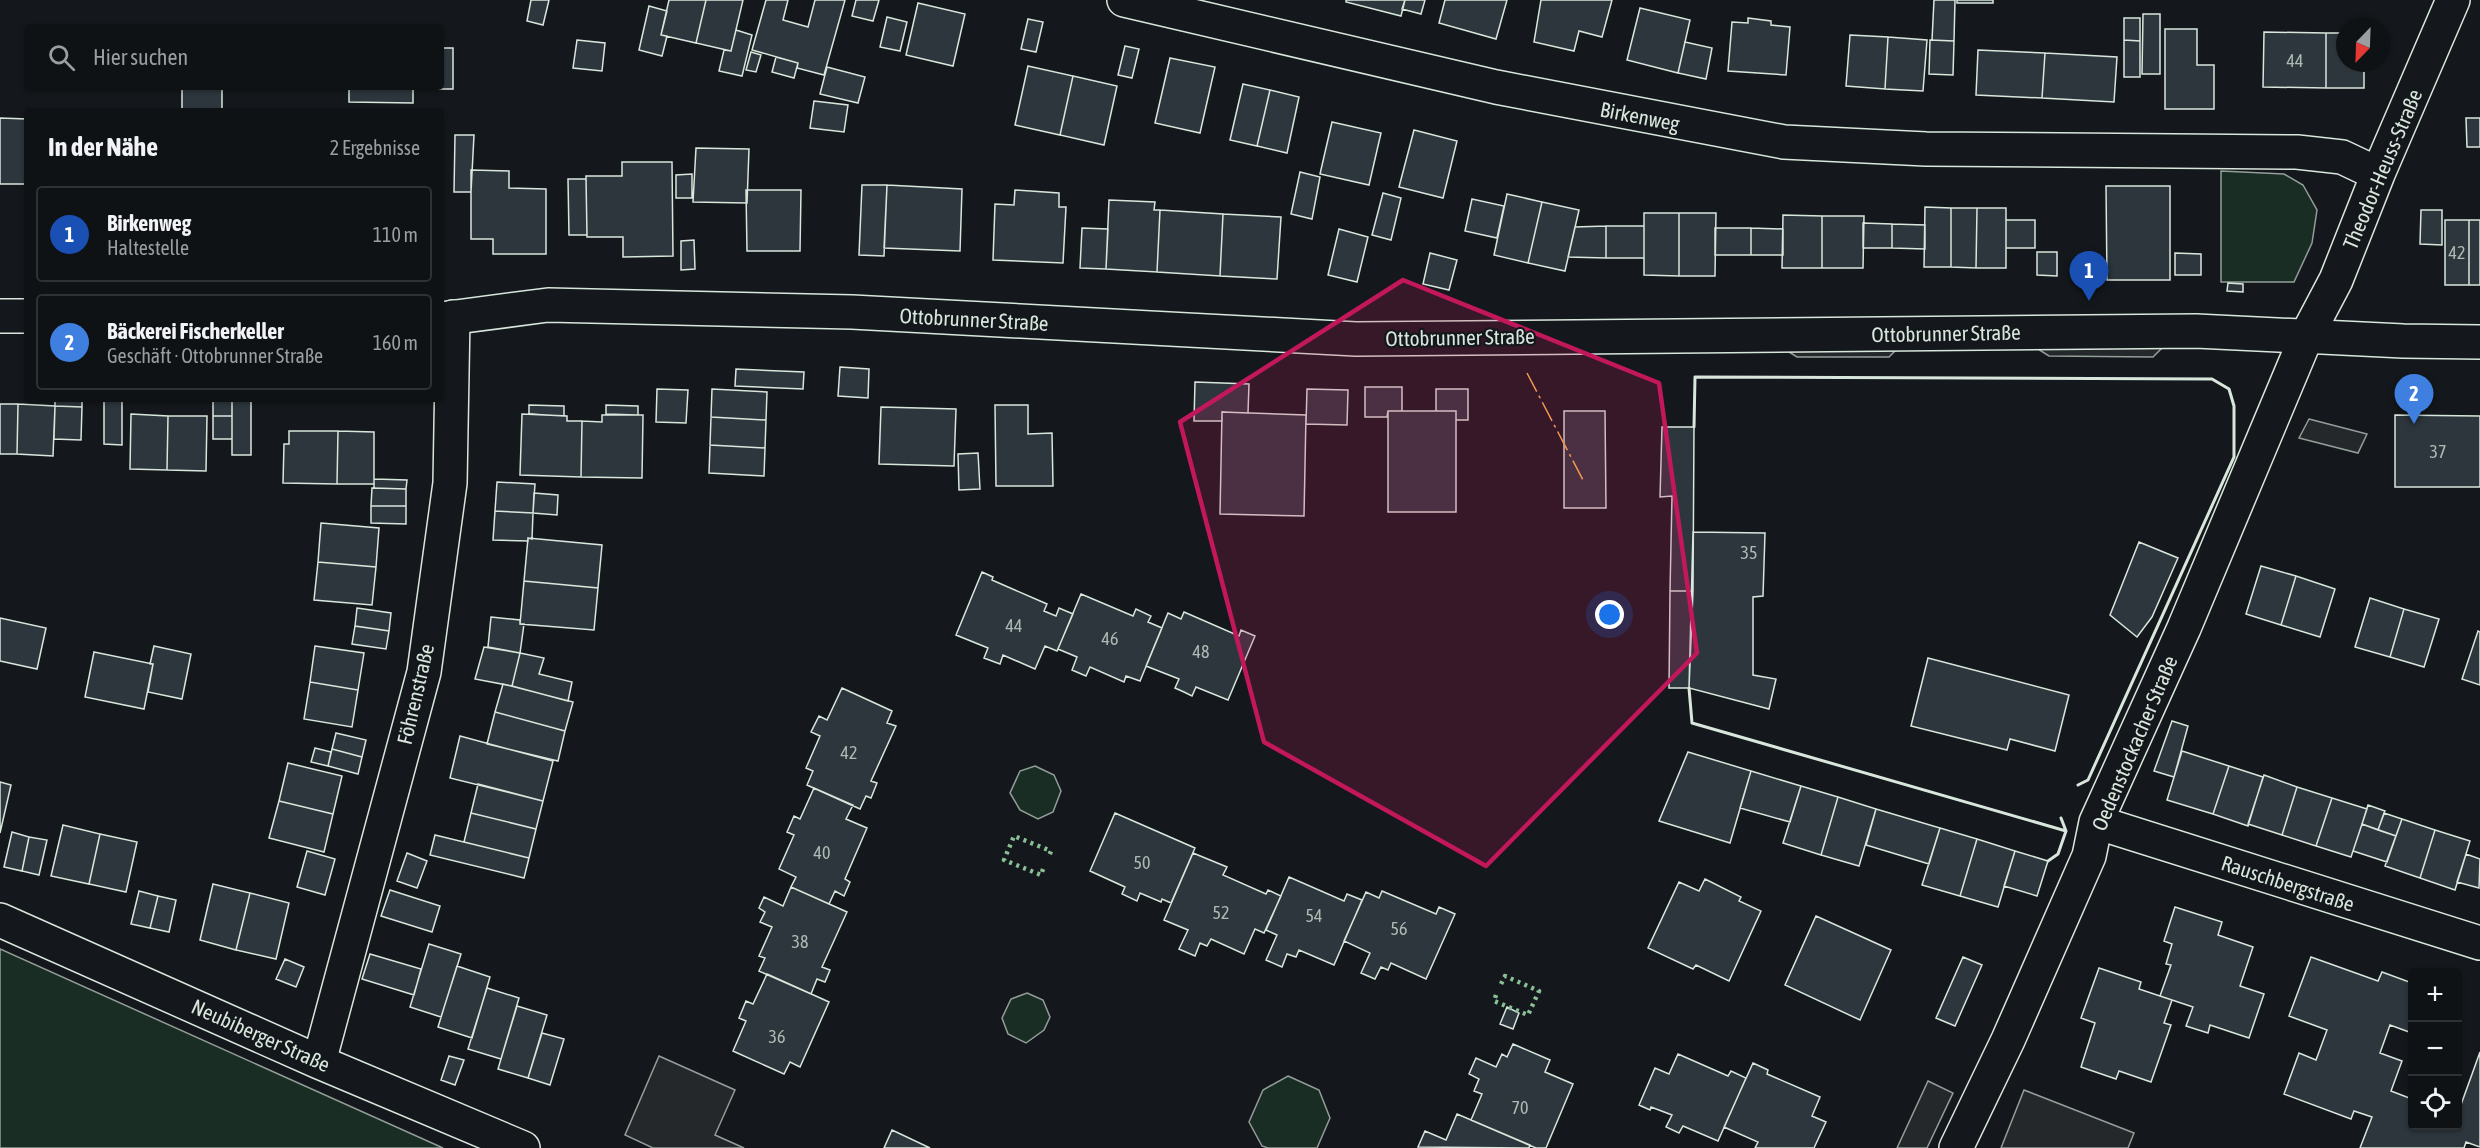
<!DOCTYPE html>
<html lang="de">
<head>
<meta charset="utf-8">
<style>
	body { margin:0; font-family:"Asap Condensed",sans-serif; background:#1d2022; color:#f1f3f6 }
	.controls { position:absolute; right:18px; bottom:18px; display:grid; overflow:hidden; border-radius:6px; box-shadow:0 2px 4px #0004 }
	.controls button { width:54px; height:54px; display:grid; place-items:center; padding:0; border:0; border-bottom:2px solid #2f3234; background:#0f1215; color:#f1f3f6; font:30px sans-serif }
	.compass { position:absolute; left:2336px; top:18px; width:54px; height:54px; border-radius:50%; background:#0f1215; box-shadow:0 2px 4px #0004; rotate:203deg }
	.you { position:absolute; left:1610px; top:615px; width:21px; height:21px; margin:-15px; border:4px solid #fff; border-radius:50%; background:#1a73e8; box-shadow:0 0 0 9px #1a73e833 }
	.badge { display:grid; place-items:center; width:39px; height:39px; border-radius:50%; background:#2563eb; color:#fff; font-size:20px; font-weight:700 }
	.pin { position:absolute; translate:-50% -50px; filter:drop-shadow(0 2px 3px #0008) }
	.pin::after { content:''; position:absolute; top:32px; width:21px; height:18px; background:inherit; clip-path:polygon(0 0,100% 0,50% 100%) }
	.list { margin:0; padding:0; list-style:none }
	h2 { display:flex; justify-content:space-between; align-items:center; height:78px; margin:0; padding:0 24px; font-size:26px }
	h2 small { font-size:20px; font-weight:400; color:#9b9ea0 }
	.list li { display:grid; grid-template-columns:39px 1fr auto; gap:18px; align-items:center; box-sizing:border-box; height:96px; margin:0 12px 12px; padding:0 12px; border:2px solid #2f3234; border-radius:6px }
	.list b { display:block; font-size:22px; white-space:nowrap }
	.list p { margin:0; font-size:20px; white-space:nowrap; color:#9b9ea0 }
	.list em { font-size:20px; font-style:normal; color:#9b9ea0 }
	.icon { flex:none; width:33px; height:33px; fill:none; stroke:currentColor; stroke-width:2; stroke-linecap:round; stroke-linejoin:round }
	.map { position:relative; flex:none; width:2480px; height:1148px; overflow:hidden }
	.search { position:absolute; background:#0f1215; box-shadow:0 2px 4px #0004; left:24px; top:24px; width:420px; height:66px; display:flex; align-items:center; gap:15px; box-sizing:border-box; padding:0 21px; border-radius:6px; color:#9b9ea0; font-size:22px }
	.panel { position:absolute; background:#0f1215; box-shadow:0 2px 4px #0004; left:24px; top:108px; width:420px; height:294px; border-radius:6px }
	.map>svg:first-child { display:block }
</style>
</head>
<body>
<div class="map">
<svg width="2480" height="1148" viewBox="0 0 2480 1148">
	<rect width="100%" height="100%" fill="#14181c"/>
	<path fill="#1a2d24" stroke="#939e99" stroke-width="1.5" d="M2221,171L2284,174L2303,185L2317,210L2312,243L2294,282H2221Z
		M1035,766L1054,775L1061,791L1053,812L1038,819L1020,810L1010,793L1020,771Z
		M0,949L443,1148H0Z
		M1027,993L1043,1000L1050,1017L1044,1030L1026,1043L1008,1034L1002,1018L1011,999Z
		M1288,1076L1319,1090L1330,1118L1317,1148H1268L1262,1146L1249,1122L1263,1090Z"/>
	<path fill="#24282b" stroke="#939e99" stroke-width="1.5" d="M2033,346L2163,347L2153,357L2049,356Z
		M1781,347H1899L1889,357H1797Z
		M2309,419L2367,434L2358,453L2299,438Z
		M659,1056L735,1090L715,1135L744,1148H653L625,1135Z
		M1928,1081L1953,1093L1927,1148H1897Z
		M2024,1090L2134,1133L2128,1148H2001Z"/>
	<path fill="#2c363c" stroke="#d8e6dc" stroke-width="1.5" d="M531,0H549L543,25L527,21Z
		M669,0H706L696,43L661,35Z
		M706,0H743L731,51L696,43Z
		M766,0H788L783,20L808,27L815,0H845L824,75L797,68L798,63L752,50Z
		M856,0H879L873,21L852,16Z
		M1346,0H1405L1401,16L1346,2Z
		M1405,0H1425L1421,14L1402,9Z
		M1445,0H1507L1496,39L1439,23Z
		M1541,0H1612L1602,37L1579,31L1574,51L1534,42Z
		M1934,0H1955L1954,41L1932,40Z
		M1957,0H1993V3H1957Z
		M918,3L965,14L953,66L906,55Z
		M649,6L667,11L661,35L667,36L662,56L639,50Z
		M1640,8L1690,20L1678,73L1627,60Z
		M2143,14H2160V74H2142Z
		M887,17L907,22L900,51L880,47Z
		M1748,18L1771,21V25L1790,27L1786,75L1728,71L1732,22L1748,23Z
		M2124,18H2140V41L2124,40Z
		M1028,19L1043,22L1036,52L1021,49Z
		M2165,29H2197V65H2214V109H2165Z
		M736,30L752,35L742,76L719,71L724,50L731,51Z
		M2264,32L2326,33V88L2263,87Z
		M2326,33H2345V63H2364V88H2326Z
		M1850,35L1888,37L1885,89L1846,86Z
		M1888,37L1927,40L1923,91L1885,89Z
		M577,40L605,43L602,71L573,68Z
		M1930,40L1954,41L1953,75L1929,74Z
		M2124,40L2140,41V77H2124Z
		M1685,42L1712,48L1706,79L1678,73Z
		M1125,46L1139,49L1132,78L1118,75Z
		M441,48H453V89H421V87H441Z
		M1978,50L2045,53L2042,98L1976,95Z
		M751,52L761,55L756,72L746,70Z
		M2045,53L2117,57L2114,102L2042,98Z
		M776,57L798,63L794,78L772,72Z
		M1170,58L1215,67L1200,133L1155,123Z
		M1028,66L1073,76L1060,135L1015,125Z
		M827,67L865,77L858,103L820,94Z
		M1073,76L1117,86L1104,145L1060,135Z
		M1243,84L1270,90L1257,146L1230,140Z
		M182,87H222V111L182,110Z
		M241,87H317V89H241Z
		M349,87H413V103L349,102Z
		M1270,90L1299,97L1287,153L1257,146Z
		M814,101L848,105L844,132L810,128Z
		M0,118L27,119V184H0Z
		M2466,118H2480V147H2467Z
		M1332,122L1381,133L1369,185L1320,174Z
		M1414,130L1457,141L1443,198L1399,187Z
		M455,135H474L471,192H454Z
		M696,148L749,149L747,203L693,202Z
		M622,162H672L673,256L623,257V237H587L586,176H622Z
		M471,170L509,171V188L546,189V254H493V239H471Z
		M1300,172L1320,177L1312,219L1291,214Z
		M692,174V198H676V175Z
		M568,179H586L587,235H569Z
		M862,185H887L884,256L859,255Z
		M887,185L962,189L960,251L884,248Z
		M2106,186H2170V280H2107Z
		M746,190H801L800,251H747Z
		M1015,190L1059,193V207H1066L1063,263L993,260L995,204L1014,205Z
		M1383,193L1401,198L1391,240L1372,235Z
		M1507,194L1542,202L1528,263L1494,255Z
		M1472,199L1504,206L1497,238L1465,231Z
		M1109,200L1155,202L1154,210H1160L1157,272L1106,269Z
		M1542,202L1579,210L1565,271L1528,263Z
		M1925,207L1951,208V267H1924Z
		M1951,208H1977L1976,268L1951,267Z
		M1977,208H2006V268H1976Z
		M1160,210L1223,214L1220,276L1157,272Z
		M2421,210H2442V245L2420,244Z
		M1644,213H1679V276L1644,275Z
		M1679,213H1716L1715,276H1679Z
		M1223,214L1281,217L1277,279L1220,276Z
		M1783,215L1822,216V268H1782Z
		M1822,216H1864L1863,268H1822Z
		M2006,220H2035V248H2006Z
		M2445,220H2469V285H2445Z
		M2469,220H2480V285H2469Z
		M1863,223L1892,224V248H1863Z
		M1892,224L1925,225V249L1892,248Z
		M1606,226H1644V258H1606Z
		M1606,226V258L1568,257L1575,227Z
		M1082,228L1108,229L1106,269L1080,268Z
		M1715,228H1751V255H1715Z
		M1751,228L1783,229V255H1751Z
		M1339,229L1368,237L1357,282L1328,275Z
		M694,240L695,269L681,270V241Z
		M2037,252H2057V276L2037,275Z
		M1430,253L1457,260L1449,290L1423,284Z
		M2175,253L2201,254V275H2175Z
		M2228,283L2243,284V292L2227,291Z
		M840,367L869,369L868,398L838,396Z
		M736,369L804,372L803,389L735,386Z
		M1195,382L1249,384L1248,413L1222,412V421H1194Z
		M1365,387H1402V411H1388L1387,417H1365Z
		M657,389L688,390L686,423L656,422Z
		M712,389L767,392L766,420L711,417Z
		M1307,389L1348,390L1347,425L1306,424Z
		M1436,389H1468V420H1456V411H1436Z
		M55,399H82V407L55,406Z
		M104,399H122V445L104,444Z
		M213,399H232V416H213Z
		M232,399H251V455H232Z
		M0,404H18L17,454H0Z
		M18,404L55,406L53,456L17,454Z
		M529,405L564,406V416L529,414Z
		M606,405L638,406V415L606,414Z
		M995,405H1028V434L1052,433L1053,486H996Z
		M55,406L82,407L81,440L54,439Z
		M881,407L956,409L954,466L879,464Z
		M1388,411H1456V512H1388Z
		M1564,411H1605L1606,508H1564Z
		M1222,412L1306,415L1304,516L1220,514Z
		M131,414L168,416L167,470L130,469Z
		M522,414L567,416V421H582L581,477L520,475Z
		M602,415H643L642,478L581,477L582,421L602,422Z
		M2395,415L2480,416V487H2395Z
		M168,416H207L206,471L167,470Z
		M213,416H232V439H213Z
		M711,417L766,420L765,448L710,445Z
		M1662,427H1694L1693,591H1670L1672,496L1660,497Z
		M289,431H338L337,484L283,483L284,444H289Z
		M338,431L374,432V484H337Z
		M710,445L765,448L764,476L709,473Z
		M978,453L980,489L959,490L958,454Z
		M374,479L407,480L406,489L374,488Z
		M497,482L535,484L533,513L495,511Z
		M372,488L406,489V506H371Z
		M534,493L558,495L557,515L533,513Z
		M371,506H406V524L371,523Z
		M495,511L533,513L532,539L528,538V541L493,540Z
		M321,523L379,528L376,567L318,562Z
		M1693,532L1765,533L1763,596L1753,597V675L1776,679L1769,709L1689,688Z
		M528,538L602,545L598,588L524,581Z
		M2139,542L2178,558L2152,617L2137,637L2110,615Z
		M318,562L376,567L372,605L314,600Z
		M2261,566L2296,576L2281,625L2246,614Z
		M982,572L993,577L992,580L1047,604L1044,611L1056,616L1059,608L1073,614L1057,651L1045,646L1035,669L1003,655L1000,664L984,658L988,648L956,635Z
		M2296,576L2335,589L2320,637L2281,625Z
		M524,581L598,588L594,630L520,624Z
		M1670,591H1693L1689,688H1669Z
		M1081,594L1133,616L1136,609L1151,616L1148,622L1162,628L1140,681L1126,676L1124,682L1090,667L1086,676L1072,670L1077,657L1058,649Z
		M2370,598L2404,609L2390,657L2355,647Z
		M357,608L391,613L389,631L355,626Z
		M2404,609L2439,619L2424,667L2390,657Z
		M1184,612L1239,636L1241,630L1255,636L1228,700L1196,687L1192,696L1184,692L1175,688L1179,679L1146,666L1168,613L1181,619Z
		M491,617L520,620V624H524L520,653L488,647Z
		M0,618L46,628L37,669L0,661Z
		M355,626L389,631L386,649L352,644Z
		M2478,631L2480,632V685L2462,679Z
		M154,646L191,654L182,699L148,692L153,664H150Z
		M315,646L364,653L358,690L310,682Z
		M484,647L520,653L512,686L475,679Z
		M94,652L153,664L144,709L85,697Z
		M520,653L544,658L539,674L572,682L568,701L512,686Z
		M1928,658L2069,695L2055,751L2010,739L2007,750L1911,726Z
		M310,682L358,690L352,727L304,719Z
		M503,684L573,702L565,731L495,712Z
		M842,688L892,711L887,723L896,726L871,781L877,783L871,798L866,796L860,809L807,785L813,771L806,768L820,736L811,732L819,716L827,720Z
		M495,712L565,731L558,761L487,744Z
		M2172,721L2188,726L2174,777L2154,771Z
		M336,733L366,740L362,757L332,749Z
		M460,736L553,761L543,801L450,778Z
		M315,748L331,752L328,766L311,762Z
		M332,749L362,757L358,774L328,766Z
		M2182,751L2229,766L2213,814L2167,800Z
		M1688,752L1751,771L1730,843L1659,821Z
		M288,763L342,776L333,814L279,801Z
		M2229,766L2263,777L2248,826L2213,814Z
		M1751,771L1801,786L1790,822L1740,808Z
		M2264,775L2297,787L2282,835L2248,824Z
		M0,782L11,785L0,833Z
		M478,784L543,801L536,829L471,813Z
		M1801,786L1838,797L1821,855L1783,843Z
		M2297,787L2332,798L2316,846L2282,835Z
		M814,788L853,805L846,819L867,828L845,879L850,882L844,896L835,891L829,904L791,887L796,877L779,869L794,835L787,832L794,816L800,819Z
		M1838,797L1876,809L1859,866L1821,855Z
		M2332,798L2367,809L2351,857L2316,846Z
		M279,801L333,814L324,852L269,838Z
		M2368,805L2385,811L2378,830L2362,824Z
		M1876,809L1940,828L1929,864L1866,845Z
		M471,813L536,829L529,858L464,842Z
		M1115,813L1195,848L1171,903L1162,899L1161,902L1140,893L1137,901L1122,894L1125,887L1090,871Z
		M2384,813L2402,819L2396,836L2378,830Z
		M2402,819L2435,830L2420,878L2385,866Z
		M2362,824L2396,836L2387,862L2353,851Z
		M63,825L100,834L89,884L51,876Z
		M1940,828L1977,839L1960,896L1922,885Z
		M2435,830L2470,841L2455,890L2420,878Z
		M12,832L29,837L22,871L4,867Z
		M100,834L137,842L126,892L89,884Z
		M435,835L529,858L524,878L430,855Z
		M29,837L47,840L39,875L22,871Z
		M1977,839L2015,851L1998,907L1960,896Z
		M307,851L335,859L325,895L297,887Z
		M2015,851L2048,861L2037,896L2004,886Z
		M407,853L427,861L417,888L397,881Z
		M1193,853L1227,867L1223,875L1266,894L1268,890L1281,896L1264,933L1255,929L1244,954L1211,939L1207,946L1200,943L1195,956L1179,949L1188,930L1164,920Z
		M2466,854L2480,859L2479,888L2457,882Z
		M1289,877L1344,901L1347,894L1362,900L1334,965L1299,950L1296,957L1287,954L1282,967L1266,960L1277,935L1266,930Z
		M1705,879L1741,897L1739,901L1761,911L1729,981L1696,965L1693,969L1648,948L1679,882L1699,891Z
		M213,884L250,893L236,950L200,940Z
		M791,887L847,912L822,967L830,970L825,982L817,979L811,994L759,971L765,958L759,956L772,927L760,922L765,912L759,908L764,897L783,906Z
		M390,890L440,906L432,932L381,916Z
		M139,891L158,896L150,928L131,924Z
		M1382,891L1436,914L1439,907L1455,914L1426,979L1391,963L1388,970L1381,967L1375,979L1361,973L1370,953L1344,941L1366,892L1379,898Z
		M250,893L289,903L276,959L236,950Z
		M158,896L176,900L169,932L150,928Z
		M2175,907L2222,922L2218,935L2253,947L2240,986L2264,994L2249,1038L2210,1025L2208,1033L2186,1026L2193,1007L2160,996L2171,965L2166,964L2172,944L2164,941Z
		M1816,916L1891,950L1860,1020L1785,985Z
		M429,944L461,954L441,1017L410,1007Z
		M370,954L421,969L414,995L362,979Z
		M1963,957L1982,965L1955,1026L1936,1018Z
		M2311,957L2378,981L2382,972L2412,983V1022L2409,1032L2390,1025L2380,1053L2402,1061L2391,1091L2412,1099V1126H2458V1113L2480,1052V1147L2466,1142L2464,1148H2360L2372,1117L2354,1111L2351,1119L2284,1094L2299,1053L2316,1060L2327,1030L2289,1016Z
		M285,959L304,967L296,987L276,979Z
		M457,966L490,977L472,1038L438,1027Z
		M2099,968L2141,982L2139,989L2172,1000L2164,1023L2171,1025L2151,1082L2119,1071L2116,1079L2081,1067L2095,1023L2081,1018Z
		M767,974L829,1002L800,1067L790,1062L784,1074L733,1051L746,1021L739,1018L746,1001L753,1004Z
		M487,988L519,998L501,1059L468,1049Z
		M517,1006L547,1015L528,1078L498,1069Z
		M1507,1007L1519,1013L1513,1029L1500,1024Z
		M542,1033L564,1039L550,1085L528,1078Z
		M1513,1044L1550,1060L1545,1072L1573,1084L1546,1148H1536L1471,1120L1482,1094L1474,1091L1479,1079L1469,1074L1476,1058L1496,1067L1502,1054L1507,1057Z
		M1678,1054L1728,1076L1731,1071L1746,1078L1718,1141L1683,1126L1679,1133L1666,1127L1672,1115L1651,1107L1650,1110L1639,1105L1655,1068L1669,1074Z
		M449,1056L464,1060L455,1085L441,1080Z
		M1753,1063L1768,1070L1767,1074L1820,1097L1812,1116L1826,1122L1814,1148H1755L1758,1142L1724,1127Z
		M1457,1114L1530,1145L1529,1148L1418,1147L1425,1131L1446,1140Z
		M892,1130L930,1148H884Z"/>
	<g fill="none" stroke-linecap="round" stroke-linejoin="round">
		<defs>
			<path id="minor" d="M1124,0L1496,87L1784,142L1926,149L2297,152L2342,157L2378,174
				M2096,822L2480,943
				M0,920L319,1062L523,1148
				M319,1062L424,672L450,483L453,317
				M1956,1148L2008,1040L2089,856L2096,822L2184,628L2307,335L2336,280L2378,174L2453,0"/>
			<path id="major" d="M0,316H27
				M441,319L548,305L852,312L1356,339L2196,331L2403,341L2480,342"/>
		</defs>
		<use href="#minor" stroke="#d8e6dc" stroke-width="36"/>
		<use href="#major" stroke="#d8e6dc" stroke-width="36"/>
		<use href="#minor" stroke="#14181c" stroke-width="33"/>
		<use href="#major" stroke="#14181c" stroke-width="33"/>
		<path stroke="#8ac095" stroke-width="4.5" stroke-dasharray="3 4.5" stroke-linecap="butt" d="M1043,869L1041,875L1004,860L1014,836L1051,851L1049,856
			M1496,995L1494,1001L1528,1015L1539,991L1505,976L1501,984"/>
		<path stroke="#d8e6dc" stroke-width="3" d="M1694,427L1695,377L2212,379L2229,389L2234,406V457L2088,780L2078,785
			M1689,688L1692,723L2066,831L2058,854L2048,861
			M2061,818L2066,831"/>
		<path stroke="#ffb74d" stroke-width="1.5" stroke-dasharray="21 4.5 3 4.5" stroke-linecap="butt" d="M1527,373L1583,480"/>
	</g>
	<path fill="#c2185b" fill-opacity="0.2" stroke="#c2185b" stroke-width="4.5" stroke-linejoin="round" d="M1403,280L1659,383L1697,653L1486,866L1264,742L1180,422Z"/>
	<g text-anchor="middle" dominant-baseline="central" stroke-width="4.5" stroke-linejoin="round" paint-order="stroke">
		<g font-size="18" fill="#adbab4">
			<text x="2295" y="60">44</text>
			<text x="2457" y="252">42</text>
			<text x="2438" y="451">37</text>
			<text x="1749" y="552">35</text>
			<text x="1014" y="625">44</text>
			<text x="1110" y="638">46</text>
			<text x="1201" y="651">48</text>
			<text x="849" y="752">42</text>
			<text x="822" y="852">40</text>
			<text x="1142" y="862">50</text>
			<text x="1221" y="912">52</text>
			<text x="1314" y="915">54</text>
			<text x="1399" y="928">56</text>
			<text x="800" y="941">38</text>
			<text x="777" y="1036">36</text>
			<text x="1520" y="1107">70</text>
		</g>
		<g font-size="21" fill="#d8e6dc" stroke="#14181c">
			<text transform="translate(1640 116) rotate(11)">Birkenweg</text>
			<text transform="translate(2382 169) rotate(-67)">Theodor-Heuss-Straße</text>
			<text transform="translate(974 319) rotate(3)">Ottobrunner Straße</text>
			<text transform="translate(1946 333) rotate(-1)">Ottobrunner Straße</text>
			<text transform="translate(1460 337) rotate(-1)">Ottobrunner Straße</text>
			<text transform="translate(415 694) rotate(-77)">Föhrenstraße</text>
			<text transform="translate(2134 743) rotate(-67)">Oedenstockacher Straße</text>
			<text transform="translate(2288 883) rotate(18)">Rauschbergstraße</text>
			<text transform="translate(261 1035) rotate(24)">Neubiberger Straße</text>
		</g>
	</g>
</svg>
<div class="controls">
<button>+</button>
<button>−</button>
<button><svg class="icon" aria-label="locate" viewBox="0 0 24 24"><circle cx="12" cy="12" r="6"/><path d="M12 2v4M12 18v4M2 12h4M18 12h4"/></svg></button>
</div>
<svg class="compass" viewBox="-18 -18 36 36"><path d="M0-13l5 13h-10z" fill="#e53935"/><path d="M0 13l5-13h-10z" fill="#9b9ea0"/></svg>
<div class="you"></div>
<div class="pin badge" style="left:2089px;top:301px;background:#1a4fb4">1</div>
<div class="pin badge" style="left:2414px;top:424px;background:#3f7fe0">2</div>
<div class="search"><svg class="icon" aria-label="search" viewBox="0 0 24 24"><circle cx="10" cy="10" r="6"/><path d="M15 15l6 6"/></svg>Hier suchen</div>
<section class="panel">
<h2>In der Nähe<small>2 Ergebnisse</small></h2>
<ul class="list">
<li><span class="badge" style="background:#1a4fb4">1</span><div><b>Birkenweg</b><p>Haltestelle</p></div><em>110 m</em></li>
<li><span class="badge" style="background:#3f7fe0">2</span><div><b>Bäckerei Fischerkeller</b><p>Geschäft · Ottobrunner Straße</p></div><em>160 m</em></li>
</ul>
</section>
</div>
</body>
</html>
